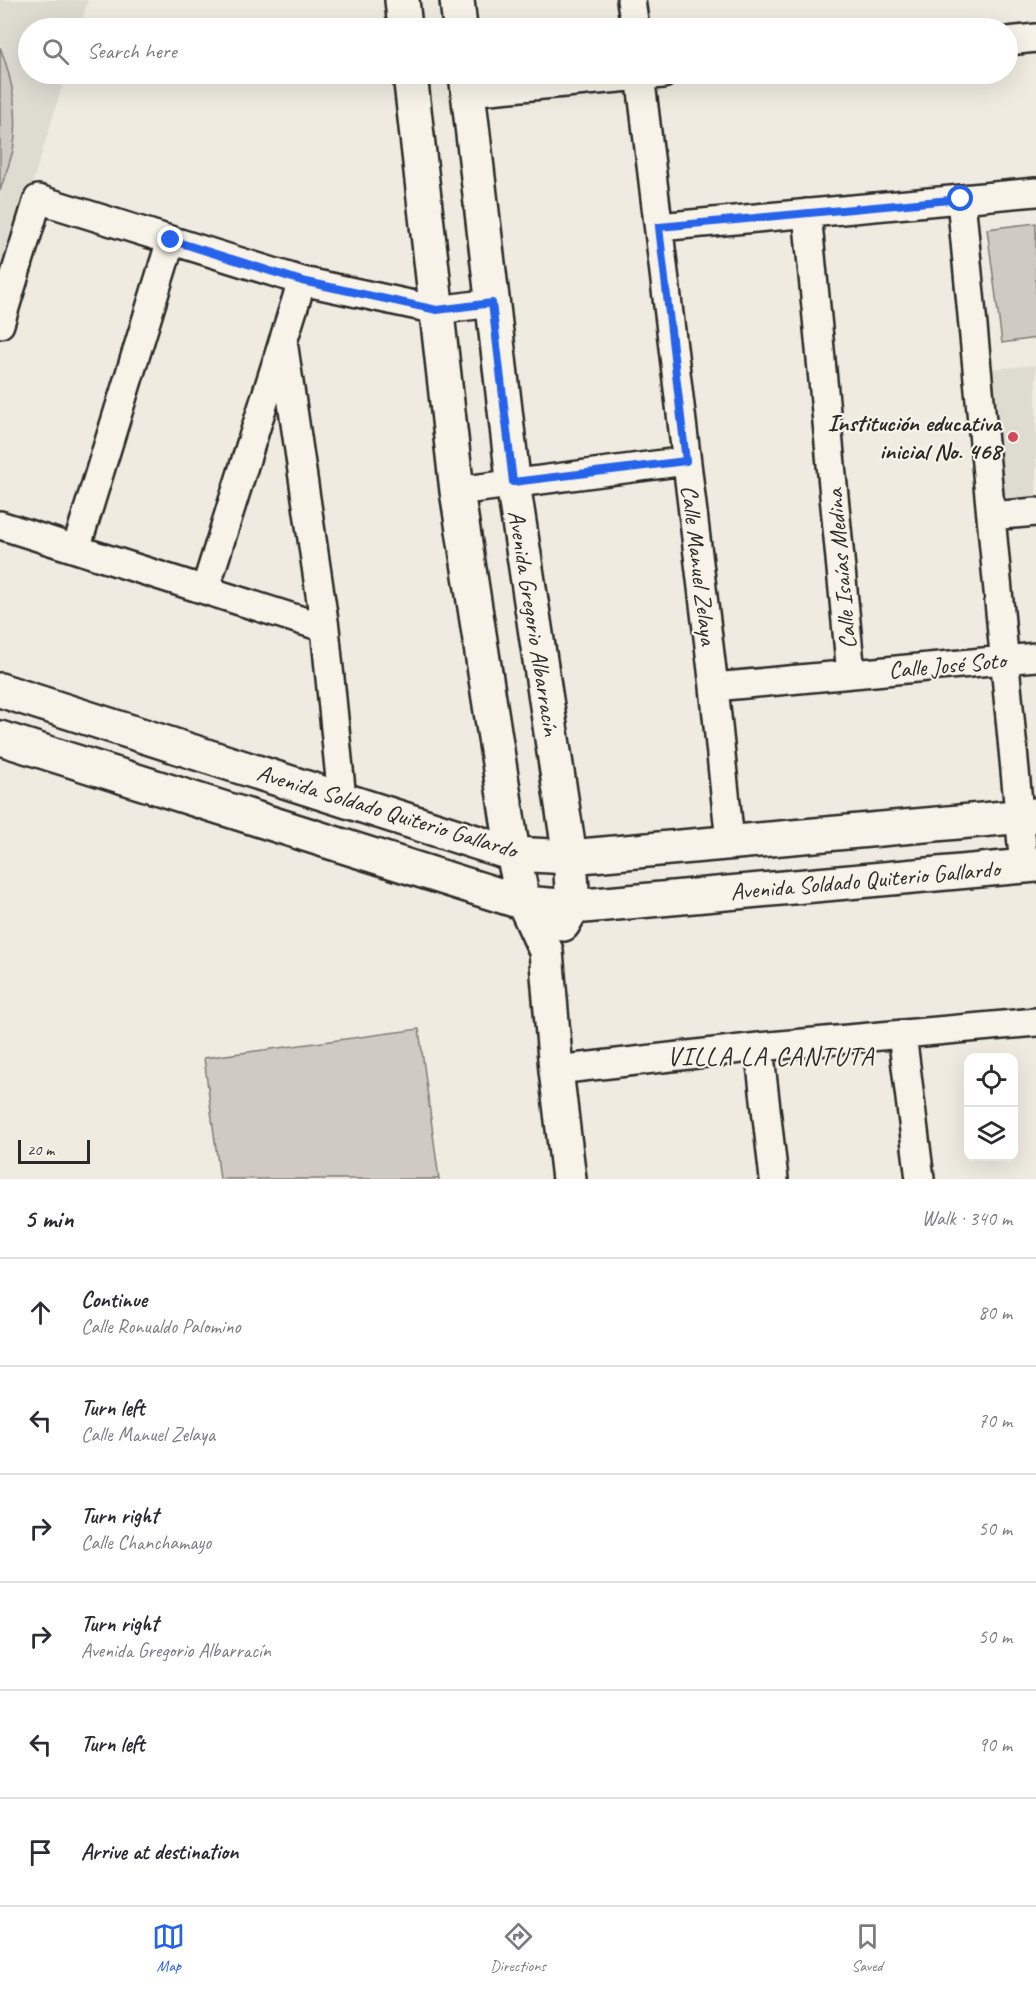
<!DOCTYPE html>
<html lang="en">
<head>
<meta charset="utf-8">
<style>
	body { margin:0; font-family:Caveat,sans-serif; background:#f2f2f3; color:#2b2b33 }
	.controls { position:absolute; right:18px; bottom:18px; display:grid; overflow:hidden; border-radius:12px; box-shadow:0 6px 24px #0002 }
	.controls button { width:54px; height:54px; display:grid; place-items:center; padding:0; border:0; border-bottom:2px solid #e1e1e2; background:#fff; color:#2b2b33; font:30px sans-serif }
	.scale { position:absolute; left:18px; bottom:15px; width:72px; box-sizing:border-box; padding-left:6px; border:3px solid #2b2b2b; border-top:0; font-size:16px; line-height:21px; white-space:nowrap; color:#2b2b2b; -webkit-text-stroke:4px #f7f3e8; paint-order:stroke }
	.stop { position:absolute; width:18px; height:18px; margin:-14px; border:4px solid #2563eb; border-radius:50%; background:#fff }
	.stop.end { background:#2563eb; border-color:#fff; box-shadow:0 2px 6px #0008 }
	.list { margin:0; padding:0; list-style:none }
	h2 { display:flex; justify-content:space-between; align-items:center; height:78px; margin:0; padding:0 24px; font-size:26px }
	h2 small { font-size:20px; font-weight:400; color:#7c7c81 }
	.list li { display:grid; grid-template-columns:39px 1fr auto; gap:18px; align-items:center; box-sizing:border-box; height:108px; padding:0 24px; border-top:2px solid #e1e1e2 }
	.list b { display:block; font-size:22px; white-space:nowrap }
	.list p { margin:0; font-size:20px; white-space:nowrap; color:#7c7c81 }
	.list em { font-size:20px; font-style:normal; color:#7c7c81 }
	.icon { flex:none; width:33px; height:33px; fill:none; stroke:currentColor; stroke-width:2; stroke-linecap:round; stroke-linejoin:round }
	.map { position:relative; flex:none; width:1036px; height:1179px; overflow:hidden }
	.search { position:absolute; background:#fff; box-shadow:0 6px 24px #0002; left:18px; right:18px; top:18px; height:66px; display:flex; align-items:center; gap:15px; box-sizing:border-box; padding:0 21px; border-radius:33px; color:#7c7c81; font-size:22px }
	.sheet { height:726px; background:#fff }
	nav { display:flex; justify-content:space-around; align-items:center; box-sizing:border-box; height:84px; border-top:2px solid #e1e1e2; background:#fff; font-size:16px; color:#7c7c81 }
	nav a { display:grid; justify-items:center; gap:3px }
	nav .on { color:#2563eb }
	.map>svg:first-child { display:block }
</style>
</head>
<body>
<div class="map">
<svg width="1036" height="1179" viewBox="0 0 1036 1179">
	<rect width="100%" height="100%" fill="#efebe0"/>
	<filter id="ink" filterUnits="userSpaceOnUse"><feTurbulence type="fractalNoise" baseFrequency=".0167" numOctaves="2"/><feDisplacementMap in="SourceGraphic" scale="12" xChannelSelector="R" yChannelSelector="G"/><feConvolveMatrix kernelMatrix="1 2 1 2 8 2 1 2 1" color-interpolation-filters="sRGB"/></filter>
	<g filter="url(#ink)">
		<path fill="#dedbd1" d="M0,0H88L80,28H28V74H66L0,289Z
			M1036,365V504L996,508L984,370Z"/>
		<path fill="#cfcbc2" stroke="#7d7b76" stroke-width="1.5" d="M0,47C12,78 20,117 13,150C10,163 4,177 0,191Z
			M1036,223V338L1002,343L987,229Z
			M419,1029L439,1179H220L204,1058Z"/>
		<g fill="none" stroke-linecap="round" stroke-linejoin="round">
			<defs>
				<path id="minor" d="M631,0L635,28
					M1008,41L1036,38
					M640,74L714,687L730,842
					M468,92L663,74
					M961,199L1024,866
					M807,213L851,674
					M659,227L1036,192
					M0,324L38,199L302,281L437,310L492,303
					M283,341L325,628L342,799
					M457,491L686,461
					M991,516L1036,512
					M0,525L325,628
					M76,549L171,240
					M205,590L302,281
					M714,687L1036,657
					M902,1034L920,1179
					M759,1047L774,1179
					M556,1070L759,1047L1036,1022"/>
				<path id="tertiary" d="M402,0L405,28
					M457,0L460,28
					M410,74L457,491L513,854L524,903L546,951L556,1070L569,1179
					M466,74L515,496L570,857L573,907L563,924
					M0,690L513,854L570,857L1036,815
					M0,738L524,903L573,907L1036,865"/>
			</defs>
			<use href="#minor" stroke="#2b2b2b" stroke-width="32"/>
			<use href="#tertiary" stroke="#2b2b2b" stroke-width="38"/>
			<use href="#minor" stroke="#f7f3e8" stroke-width="27"/>
			<use href="#tertiary" stroke="#f7f3e8" stroke-width="33"/>
		</g>
	</g>
	<g fill="none" stroke-linecap="round" stroke-linejoin="round" filter="url(#ink)">
		<path stroke="#2563eb" stroke-width="8" d="M171,240L302,281L437,310L492,303L513,482L686,461L659,227L961,199"/>
	</g>
	<circle fill="#d1495b" stroke="#f7f3e8" stroke-width="2" cx="1013" cy="437" r="6"/>
	<g text-anchor="middle" dominant-baseline="central" stroke-width="4.5" stroke-linejoin="round" paint-order="stroke">
		<g font-size="24" font-weight="bold" fill="#2b2b2b" stroke="#f7f3e8" text-anchor="end">
			<text x="1001" y="423">Institución educativa<tspan x="1001" dy="28">inicial No. 468</tspan></text>
		</g>
		<g font-size="24" fill="#2b2b2b" stroke="#f7f3e8">
			<text transform="translate(699 565) rotate(83)">Calle Manuel Zelaya</text>
			<text transform="translate(841 569) rotate(-95)">Calle Isaías Medina</text>
			<text transform="translate(534 623) rotate(81)">Avenida Gregorio Albarracín</text>
			<text transform="translate(947 665) rotate(-5)">Calle José Soto</text>
			<text transform="translate(387 811) rotate(17)">Avenida Soldado Quiterio Gallardo</text>
			<text transform="translate(865 880) rotate(-5)">Avenida Soldado Quiterio Gallardo</text>
		</g>
		<g font-size="26" letter-spacing="1.5" fill="#2b2b2b" stroke="#f7f3e8">
			<text x="771" y="1056">VILLA LA CANTUTA</text>
		</g>
	</g>
</svg>
<div class="controls">
<button><svg class="icon" aria-label="locate" viewBox="0 0 24 24"><circle cx="12" cy="12" r="6"/><path d="M12 2v4M12 18v4M2 12h4M18 12h4"/></svg></button>
<button><svg class="icon" aria-label="layers" viewBox="0 0 24 24"><path d="M12 4l9 5-9 5-9-5zM3 14l9 5 9-5"/></svg></button>
</div>
<div class="scale">20 m</div>
<div class="stop" style="left:961px;top:199px"></div>
<div class="stop end" style="left:171px;top:240px"></div>
<div class="search"><svg class="icon" aria-label="search" viewBox="0 0 24 24"><circle cx="10" cy="10" r="6"/><path d="M15 15l6 6"/></svg>Search here</div>
</div>
<section class="sheet">
<h2>5 min<small>Walk · 340 m</small></h2>
<ul class="list">
<li><svg class="icon" aria-label="ahead" viewBox="0 0 24 24"><path d="M12 20V5M6 11l6-6 6 6"/></svg><div><b>Continue</b><p>Calle Ronualdo Palomino</p></div><em>80 m</em></li>
<li><svg class="icon" aria-label="left" viewBox="0 0 24 24"><path d="M17 20v-9H6M10 6l-5 5 5 5"/></svg><div><b>Turn left</b><p>Calle Manuel Zelaya</p></div><em>70 m</em></li>
<li><svg class="icon" aria-label="right" viewBox="0 0 24 24"><path d="M7 20v-9h11M14 6l5 5-5 5"/></svg><div><b>Turn right</b><p>Calle Chanchamayo</p></div><em>50 m</em></li>
<li><svg class="icon" aria-label="right" viewBox="0 0 24 24"><path d="M7 20v-9h11M14 6l5 5-5 5"/></svg><div><b>Turn right</b><p>Avenida Gregorio Albarracín</p></div><em>50 m</em></li>
<li><svg class="icon" aria-label="left" viewBox="0 0 24 24"><path d="M17 20v-9H6M10 6l-5 5 5 5"/></svg><div><b>Turn left</b></div><em>90 m</em></li>
<li><svg class="icon" aria-label="arrive" viewBox="0 0 24 24"><path d="M6 21V4h12l-3 4 3 4H6"/></svg><div><b>Arrive at destination</b></div></li>
</ul>
</section>
<nav>
<a class="on"><svg class="icon" aria-label="map" viewBox="0 0 24 24"><path d="M3 6l6-2 6 2 6-2v14l-6 2-6-2-6 2zM9 4v14M15 6v14"/></svg>Map</a>
<a><svg class="icon" aria-label="directions" viewBox="0 0 24 24"><path d="M12 3l9 9-9 9-9-9zM9 14v-3h6M13 9l2 2-2 2"/></svg>Directions</a>
<a><svg class="icon" aria-label="saved" viewBox="0 0 24 24"><path d="M7 4h10v16l-5-4-5 4z"/></svg>Saved</a>
</nav>
</body>
</html>
